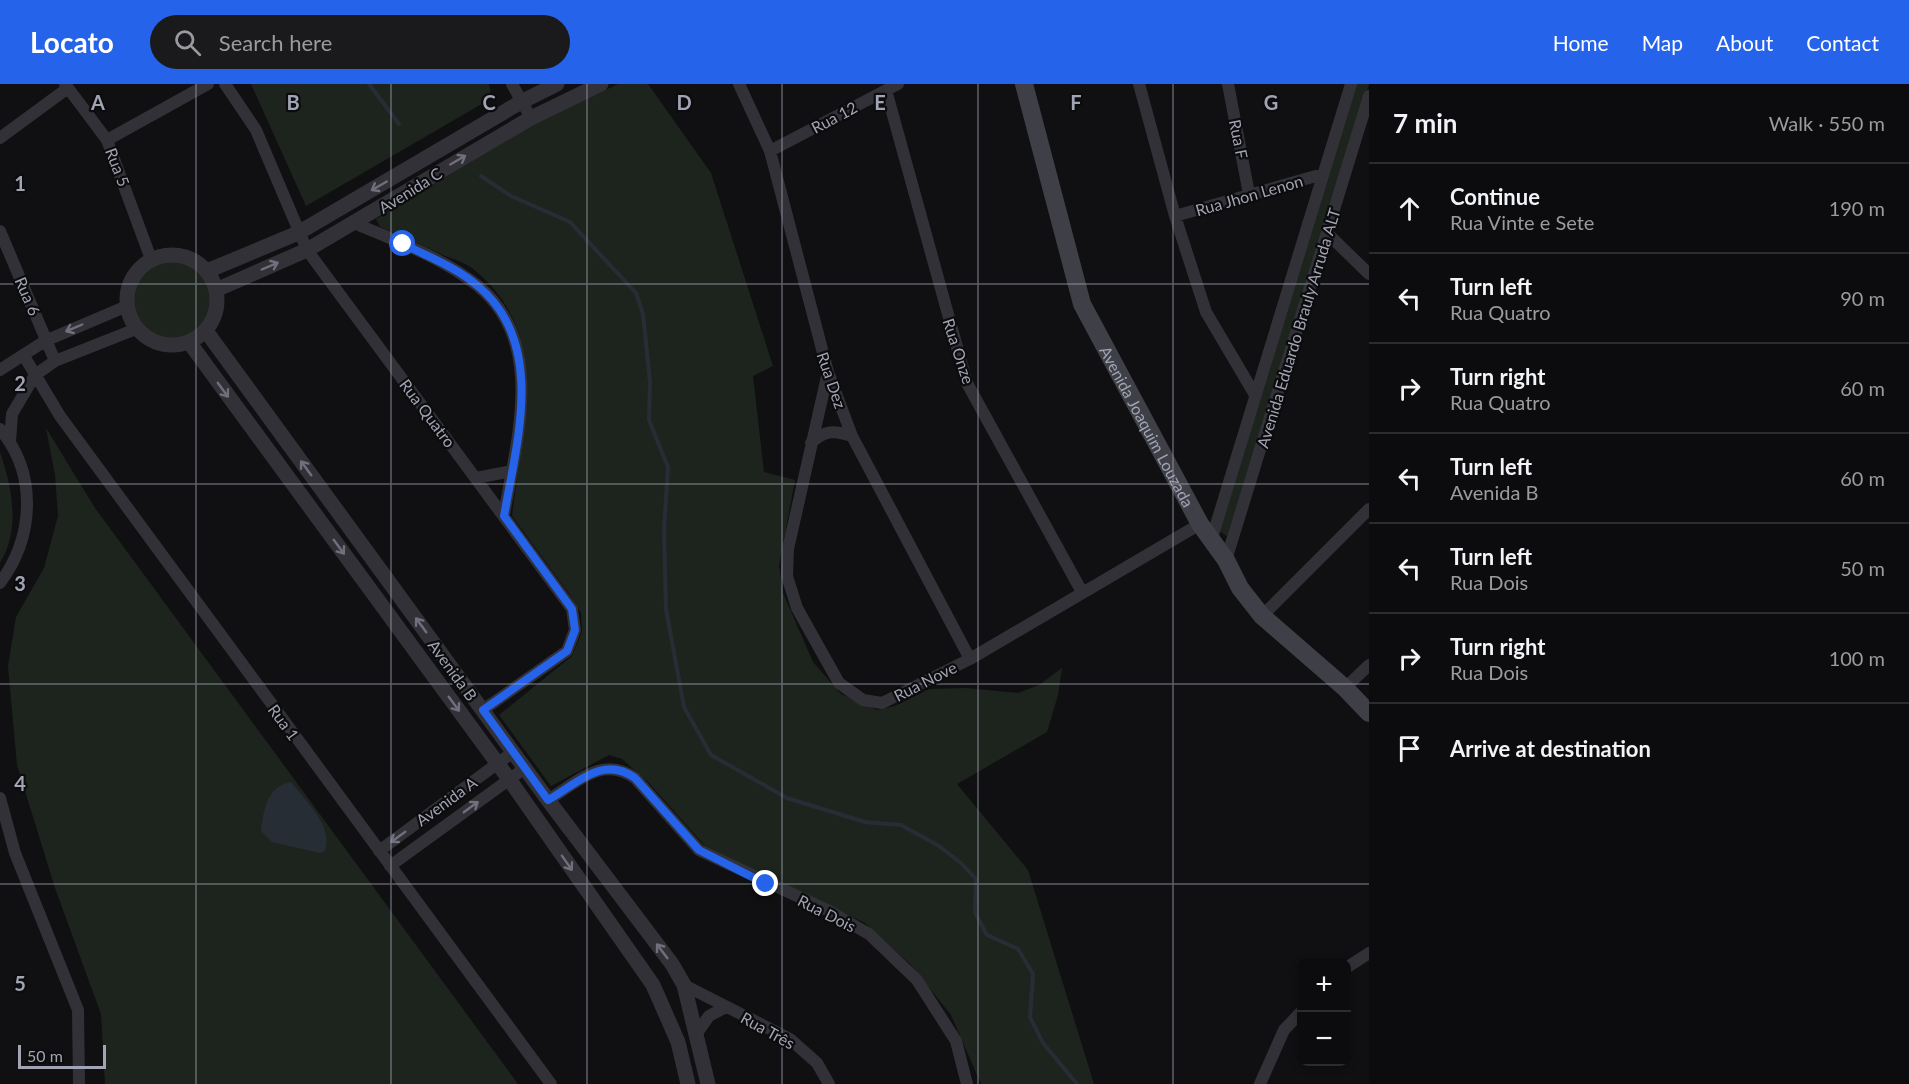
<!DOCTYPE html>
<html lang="en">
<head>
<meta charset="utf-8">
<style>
	body { margin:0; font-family:Lato,sans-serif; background:#1a1a1c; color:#f1f3f6 }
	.controls { position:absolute; right:18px; bottom:18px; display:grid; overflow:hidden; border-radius:12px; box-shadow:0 3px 9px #0003 }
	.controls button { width:54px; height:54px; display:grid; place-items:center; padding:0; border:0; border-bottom:2px solid #2c2c2e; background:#0c0c0e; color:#f1f3f6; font:30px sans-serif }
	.scale { position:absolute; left:18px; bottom:15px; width:88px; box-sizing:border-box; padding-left:6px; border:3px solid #a1a4b3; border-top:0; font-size:16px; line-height:21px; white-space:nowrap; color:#a1a4b3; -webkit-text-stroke:4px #0c0b0d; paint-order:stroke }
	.stop { position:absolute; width:18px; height:18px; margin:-14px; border:4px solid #2563eb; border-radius:50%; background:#fff }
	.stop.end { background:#2563eb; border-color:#fff; box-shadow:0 2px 6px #0008 }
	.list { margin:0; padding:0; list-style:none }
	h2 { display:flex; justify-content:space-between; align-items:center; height:78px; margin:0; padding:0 24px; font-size:26px }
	h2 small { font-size:20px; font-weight:400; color:#9a9b9e }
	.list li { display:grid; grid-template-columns:39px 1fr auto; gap:18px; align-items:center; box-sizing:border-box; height:90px; padding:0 24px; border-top:2px solid #2c2c2e }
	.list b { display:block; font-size:22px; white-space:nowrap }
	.list p { margin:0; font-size:20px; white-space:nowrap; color:#9a9b9e }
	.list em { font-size:20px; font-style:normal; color:#9a9b9e }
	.icon { flex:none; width:33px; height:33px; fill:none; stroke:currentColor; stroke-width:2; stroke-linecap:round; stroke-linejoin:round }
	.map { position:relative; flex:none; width:1369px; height:1000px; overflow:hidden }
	header { display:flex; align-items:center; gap:36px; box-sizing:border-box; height:84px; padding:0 30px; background:#2563eb; color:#fff }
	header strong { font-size:28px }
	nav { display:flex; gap:33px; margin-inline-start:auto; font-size:21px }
	.search { width:420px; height:54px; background:#1a1a1c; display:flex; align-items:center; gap:15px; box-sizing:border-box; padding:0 21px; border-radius:33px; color:#9a9b9e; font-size:22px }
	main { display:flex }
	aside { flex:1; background:#0c0c0e }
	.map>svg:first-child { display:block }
</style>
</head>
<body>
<header>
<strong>Locato</strong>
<div class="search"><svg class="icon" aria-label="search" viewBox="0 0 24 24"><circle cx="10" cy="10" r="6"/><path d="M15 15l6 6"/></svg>Search here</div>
<nav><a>Home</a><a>Map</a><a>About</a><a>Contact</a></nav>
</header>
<main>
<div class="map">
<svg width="1369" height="1000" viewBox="0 0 1369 1000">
	<rect width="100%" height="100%" fill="#101012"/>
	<path fill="#1d241e" d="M251,0H489L492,14L306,122Z
		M618,0H648L711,89L773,282L753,292L764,388L795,396L779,482L783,509L813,578L841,610L877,626L895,622L929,605L966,604L1018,609L1039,601L1062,584L1058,611L1047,648L957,700L1028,786L1094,1000H981L951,931L911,881L865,839L705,762L649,699L622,675L609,671L551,702L499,631L572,572L582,548L581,529L570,511L512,432C522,343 554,249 472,184C464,178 452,175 443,171C422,161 401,152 380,143L376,135L534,40Z
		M1356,0H1369L1322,157L1227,452L1218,446Z
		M132 217a40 40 0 1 1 80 0a40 40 0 1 1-80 0Z
		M46,344L95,424L518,1000H105L101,930L55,804L17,681L8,582L16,533L44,484L58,432L55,391Z
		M0,368C12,404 21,444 0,479Z"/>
	<path fill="#272d35" d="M291,698C305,716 334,743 325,767L320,769L272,758L261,747C264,726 266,703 291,698Z"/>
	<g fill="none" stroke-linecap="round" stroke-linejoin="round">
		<path stroke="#272d35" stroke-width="4" d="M369,0L399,40
			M481,92L511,112L570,138L636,209L643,230L650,298L649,336L668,383L664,446L666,525L684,623L711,671L787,714L865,738L901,741L939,762L961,779L976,795L975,829L987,851L1018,865L1033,890L1030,933L1043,959L1077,1000"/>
		<path stroke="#313137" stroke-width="12" d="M65,0L107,56L151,175
			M225,0L256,46L307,166L572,525L575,546L567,567L483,626
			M512,0L531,34
			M739,0L770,67L828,288L852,352L970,575
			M1139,0L1175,132L1206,228L1255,311
			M1228,0L1249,110
			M886,6L967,299L1082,508
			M0,54L68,4
			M107,56L208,0
			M770,67L898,0
			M1175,132L1323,90
			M356,140C397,157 443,174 478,202C547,258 516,358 504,431
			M0,147L55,277
			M1327,149L1369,190
			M24,272L60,332L551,1000
			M0,286L45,257L127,222
			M828,288L788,465L787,492L797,524L839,599L863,616L882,619L970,575L1200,440
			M0,345C38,390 34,453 0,499
			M10,358L12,330L35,291L55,277L136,245
			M811,359C825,346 834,346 852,352
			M476,394L512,387
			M1211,457L1351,0
			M1226,476L1369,12
			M1262,532L1369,425
			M1345,604L1369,581
			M0,714L15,769L78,926L79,1000
			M548,716C578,698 602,671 635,694L699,766L829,827L869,850L917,896L956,957L967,1000
			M379,767L513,668
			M390,782L525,684
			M1346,884L1369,869
			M684,901L790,955L817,979L829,1000
			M697,949L709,932L726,923
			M1260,1000L1284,946L1302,927"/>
		<path stroke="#313137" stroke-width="15" d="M127 216a45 45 0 1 1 90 0a45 45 0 1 1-90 0Z
			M207,187L298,149L521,18L557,0
			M216,206L307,166L531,34L601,0
			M206,247L548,716L672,880L684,901L708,1000
			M189,258L509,695L653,901L678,958L688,1000"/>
		<path stroke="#3f4047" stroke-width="18" id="s1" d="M1024,0L1082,220L1200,440L1226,476L1240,504L1262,532L1345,604L1369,629"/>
	</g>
	<defs><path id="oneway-shaft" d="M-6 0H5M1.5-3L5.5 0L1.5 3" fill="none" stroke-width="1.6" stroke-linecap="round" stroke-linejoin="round" transform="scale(1.5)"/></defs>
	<g stroke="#6f707b">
		<use href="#oneway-shaft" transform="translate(458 76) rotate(-30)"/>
		<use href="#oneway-shaft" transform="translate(379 102) rotate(150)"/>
		<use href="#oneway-shaft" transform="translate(270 182) rotate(-23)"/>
		<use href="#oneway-shaft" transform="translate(74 244) rotate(157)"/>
		<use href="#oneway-shaft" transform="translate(223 306) rotate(54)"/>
		<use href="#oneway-shaft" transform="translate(306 384) rotate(-126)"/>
		<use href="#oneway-shaft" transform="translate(339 463) rotate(54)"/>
		<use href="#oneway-shaft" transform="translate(421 541) rotate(-126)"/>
		<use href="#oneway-shaft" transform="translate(454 620) rotate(54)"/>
		<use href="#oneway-shaft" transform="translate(471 723) rotate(-36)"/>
		<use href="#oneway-shaft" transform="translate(398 753) rotate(144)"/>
		<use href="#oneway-shaft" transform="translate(567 779) rotate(55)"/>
		<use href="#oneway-shaft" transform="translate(662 867) rotate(-127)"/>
	</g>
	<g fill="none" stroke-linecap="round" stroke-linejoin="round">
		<path stroke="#2563eb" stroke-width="8" d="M403,160C429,173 458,184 479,203C546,260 517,357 504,432L572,525L575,546L567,567L483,626L548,716C578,699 603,671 635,694L699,766L766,800"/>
	</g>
	<path fill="none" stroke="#a1a4b3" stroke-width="1.5" stroke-opacity="0.55" d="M196,0V1000M391,0V1000M587,0V1000M782,0V1000M978,0V1000M1173,0V1000M0,200H1369M0,400H1369M0,600H1369M0,800H1369"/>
	<g text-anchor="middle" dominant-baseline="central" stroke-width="4.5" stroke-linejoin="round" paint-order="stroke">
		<g font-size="16" fill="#a1a4b3" stroke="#0c0b0d">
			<text transform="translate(834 33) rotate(-28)">Rua 12</text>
			<text transform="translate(1239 55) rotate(79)">Rua F</text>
			<text transform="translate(118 83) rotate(69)">Rua 5</text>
			<text transform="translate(410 106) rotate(-32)">Avenida C</text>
			<text transform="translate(1249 111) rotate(-16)">Rua Jhon Lenon</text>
			<text transform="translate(28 212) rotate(67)">Rua 6</text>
			<text transform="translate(1298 244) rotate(-73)">Avenida Eduardo Brauly Arruda ALT</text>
			<text transform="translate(959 267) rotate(72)">Rua Onze</text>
			<text transform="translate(832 296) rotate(71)">Rua Dez</text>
			<text transform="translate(428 329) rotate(53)">Rua Quatro</text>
			<text stroke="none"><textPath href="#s1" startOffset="366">Avenida Joaquim Louzada</textPath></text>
			<text transform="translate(453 586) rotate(54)">Avenida B</text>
			<text transform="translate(925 597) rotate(-27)">Rua Nove</text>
			<text transform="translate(284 638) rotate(54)">Rua 1</text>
			<text transform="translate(446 717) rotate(-36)">Avenida A</text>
			<text transform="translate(827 829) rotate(27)">Rua Dois</text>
			<text transform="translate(768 946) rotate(29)">Rua Três</text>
		</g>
	</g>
	<g font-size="20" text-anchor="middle" font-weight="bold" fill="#a1a4b3" stroke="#0c0b0d" stroke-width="4.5" stroke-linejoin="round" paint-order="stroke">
		<text x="98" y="26">A</text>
		<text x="293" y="26">B</text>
		<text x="489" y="26">C</text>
		<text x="684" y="26">D</text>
		<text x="880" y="26">E</text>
		<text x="1076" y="26">F</text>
		<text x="1271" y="26">G</text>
		<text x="20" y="107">1</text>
		<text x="20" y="307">2</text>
		<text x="20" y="507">3</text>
		<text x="20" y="707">4</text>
		<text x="20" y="907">5</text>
	</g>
</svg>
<div class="controls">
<button>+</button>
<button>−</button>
</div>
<div class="scale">50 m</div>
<div class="stop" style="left:403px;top:160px"></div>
<div class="stop end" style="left:766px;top:800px"></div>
</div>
<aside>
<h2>7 min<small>Walk · 550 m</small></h2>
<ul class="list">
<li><svg class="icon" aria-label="ahead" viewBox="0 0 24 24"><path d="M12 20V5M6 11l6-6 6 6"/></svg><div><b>Continue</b><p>Rua Vinte e Sete</p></div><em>190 m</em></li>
<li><svg class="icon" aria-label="left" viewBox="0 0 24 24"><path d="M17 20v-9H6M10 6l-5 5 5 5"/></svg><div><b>Turn left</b><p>Rua Quatro</p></div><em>90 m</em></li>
<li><svg class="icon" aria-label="right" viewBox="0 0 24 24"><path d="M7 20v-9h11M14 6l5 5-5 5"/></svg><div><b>Turn right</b><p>Rua Quatro</p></div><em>60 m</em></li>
<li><svg class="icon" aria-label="left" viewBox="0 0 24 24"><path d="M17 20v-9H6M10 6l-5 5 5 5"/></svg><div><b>Turn left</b><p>Avenida B</p></div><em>60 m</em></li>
<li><svg class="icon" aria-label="left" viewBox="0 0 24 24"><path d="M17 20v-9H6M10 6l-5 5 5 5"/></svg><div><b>Turn left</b><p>Rua Dois</p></div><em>50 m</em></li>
<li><svg class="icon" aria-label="right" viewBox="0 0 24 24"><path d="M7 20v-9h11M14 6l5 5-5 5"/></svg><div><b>Turn right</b><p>Rua Dois</p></div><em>100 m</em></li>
<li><svg class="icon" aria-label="arrive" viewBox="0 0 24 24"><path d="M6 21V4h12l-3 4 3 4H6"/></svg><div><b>Arrive at destination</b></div></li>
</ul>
</aside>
</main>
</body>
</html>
